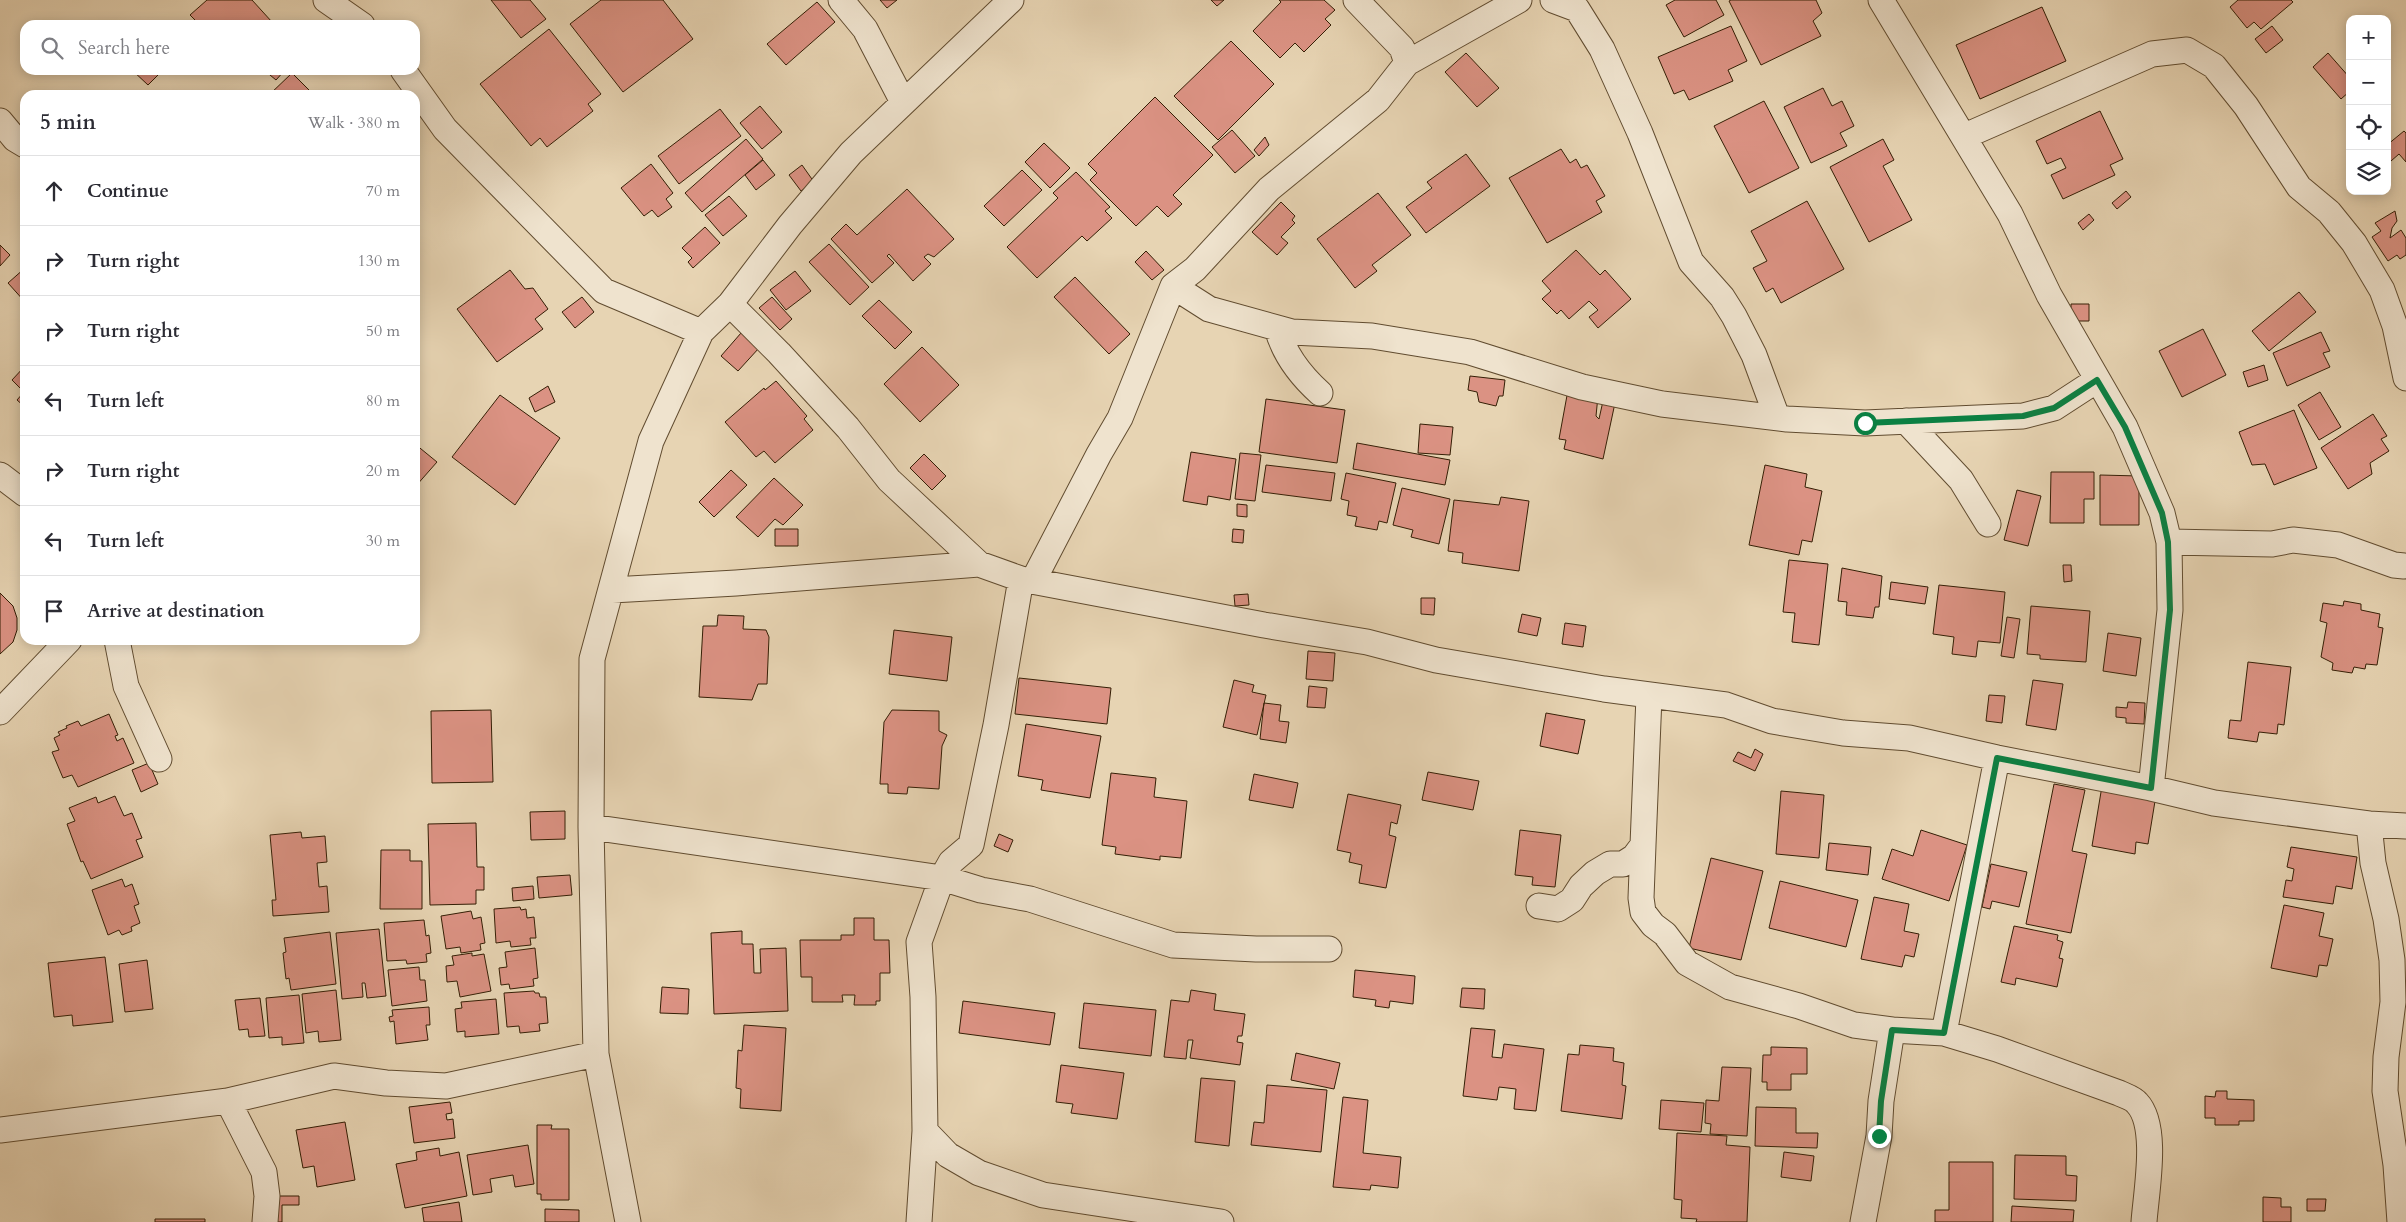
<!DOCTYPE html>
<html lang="en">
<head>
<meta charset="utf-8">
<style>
	body { margin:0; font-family:Cardo,serif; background:#f7f7f7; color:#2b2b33 }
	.controls { position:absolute; right:15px; top:15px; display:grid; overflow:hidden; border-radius:10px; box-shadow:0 2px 12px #0003 }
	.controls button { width:45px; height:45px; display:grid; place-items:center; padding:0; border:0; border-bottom:1px solid #e1e1e2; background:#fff; color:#2b2b33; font:25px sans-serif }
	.stop { position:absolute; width:15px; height:15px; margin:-11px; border:4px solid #0b8043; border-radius:50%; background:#fff }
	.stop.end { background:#0b8043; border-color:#fff; box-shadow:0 1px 5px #0008 }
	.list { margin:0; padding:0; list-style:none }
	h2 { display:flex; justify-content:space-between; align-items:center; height:65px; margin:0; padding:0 20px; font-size:21px }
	h2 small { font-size:16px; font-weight:400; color:#7c7c81 }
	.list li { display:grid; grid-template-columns:32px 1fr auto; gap:15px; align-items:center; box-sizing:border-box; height:70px; padding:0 20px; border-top:1px solid #e1e1e2 }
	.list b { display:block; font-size:19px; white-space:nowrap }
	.list em { font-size:16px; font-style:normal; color:#7c7c81 }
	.icon { flex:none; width:28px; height:28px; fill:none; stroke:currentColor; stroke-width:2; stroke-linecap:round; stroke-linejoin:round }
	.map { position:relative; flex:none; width:2406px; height:1222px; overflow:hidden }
	.search { position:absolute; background:#fff; box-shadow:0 2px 12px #0003; left:20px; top:20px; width:400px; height:55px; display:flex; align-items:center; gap:12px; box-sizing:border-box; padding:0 18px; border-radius:15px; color:#7c7c81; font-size:19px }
	.panel { position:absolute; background:#fff; box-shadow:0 2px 12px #0003; left:20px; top:90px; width:400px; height:555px; border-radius:15px }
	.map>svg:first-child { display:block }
</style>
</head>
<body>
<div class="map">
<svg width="2406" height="1222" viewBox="0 0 2406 1222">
	<rect width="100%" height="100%" fill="#e7d4b3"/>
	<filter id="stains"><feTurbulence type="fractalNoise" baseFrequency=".004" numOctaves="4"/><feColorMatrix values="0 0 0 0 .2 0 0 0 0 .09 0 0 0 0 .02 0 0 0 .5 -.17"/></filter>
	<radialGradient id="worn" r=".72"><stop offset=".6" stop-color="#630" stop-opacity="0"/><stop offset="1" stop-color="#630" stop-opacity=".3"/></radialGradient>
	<path fill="#db9283" stroke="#341e05" d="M207,0H252L272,22L269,25H200L190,15Z
		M491,0H530L546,19L521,38Z
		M601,0H663L693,39L623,92L570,24Z
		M880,0H897L887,8Z
		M1211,0H1224L1217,6Z
		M1279,0H1324L1335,10L1325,19L1331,25L1304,52L1295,43L1280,58L1253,31L1281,2Z
		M1675,0H1716L1724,15L1684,37L1666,5Z
		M1731,0H1816L1822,13L1813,21L1821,36L1761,65L1729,1Z
		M2238,0H2291L2293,2L2261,29L2254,22L2247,28L2230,7Z
		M817,2L835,22L786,65L767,44Z
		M2042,7L2066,61L1980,99L1956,45Z
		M1731,26L1747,61L1728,70L1733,81L1689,100L1684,90L1674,94L1658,57Z
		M2272,26L2283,40L2266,53L2255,39Z
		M549,29L601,94L588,104L593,111L547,147L540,138L531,146L480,84Z
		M1231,41L1274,84L1218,140L1174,96Z
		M1466,53L1499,88L1477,107L1445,72Z
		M2328,53L2350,78V91L2341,99L2313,67Z
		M132,70H163L148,85Z
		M264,70H285L276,80Z
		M292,73L314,95H269Z
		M1823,88L1832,106L1842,101L1854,126L1840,133L1847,146L1811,163L1784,107Z
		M1155,97L1213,155L1173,195L1182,204L1168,217L1157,206L1136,226L1090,180L1097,173L1088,164Z
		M1764,101L1799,168L1749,193L1714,126Z
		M760,106L782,132L762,149L740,123Z
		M720,109L741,136L679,184L658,156Z
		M2100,111L2123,159L2110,165L2115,175L2063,199L2051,175L2066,168L2061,158L2047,164L2036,141Z
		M1232,130L1255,156L1235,173L1212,147Z
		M2404,131L2406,133V162L2399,154L2391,161L2387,156V145Z
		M1265,137L1269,145L1259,156L1254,150Z
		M746,139L763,159L702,212L685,193Z
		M1883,139L1894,160L1883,166L1912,220L1869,242L1830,167Z
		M1044,143L1070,168L1050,188L1025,162Z
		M1561,149L1570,163L1576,159L1581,168L1587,165L1605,196L1596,201L1602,212L1547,243L1509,178Z
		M1466,154L1490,186L1426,233L1406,207L1432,188L1427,182Z
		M763,160L775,175L756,190L745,175Z
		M651,164L673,193L666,199L672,207L658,217L652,210L644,216L621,188Z
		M802,165L814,182L801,191L789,175Z
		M1022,170L1042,190L1004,226L984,206Z
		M1076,172L1110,207L1105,211L1112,218L1087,241L1082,236L1037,278L1007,247L1058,198L1053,193Z
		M907,189L954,239L934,257L928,254L924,257L931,264L913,281L889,254L887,256L894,263L872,283L831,239L846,224L857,235Z
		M2126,191L2131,197L2117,209L2112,203Z
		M1378,193L1411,235L1372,265L1377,271L1355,288L1317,239Z
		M729,196L747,216L723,236L705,215Z
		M1807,201L1844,269L1781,303L1773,288L1766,292L1753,268L1767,261L1751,231Z
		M1281,202L1295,216L1292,220L1295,223L1281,237L1288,243L1277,255L1252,232Z
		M2395,211L2397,221L2392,228L2390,238L2401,230L2406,238V255L2400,259L2397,255L2388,261L2372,237L2381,231L2375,223Z
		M2089,214L2094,220L2083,230L2078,223Z
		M705,227L720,243L693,268L688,262L692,258L682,248Z
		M829,244L869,287L850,305L809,262Z
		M0,245L10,255L0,266Z
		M1576,250L1600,275L1605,270L1631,299L1598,328L1589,317L1598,310L1589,301L1569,319L1561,310L1557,314L1542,299L1551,291L1542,281Z
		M1146,251L1164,270L1152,280L1135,262Z
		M25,268V302L8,283Z
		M510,270L525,289L533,288L548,309L535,319L543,329L497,362L457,309Z
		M795,271L811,291L786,310L770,290Z
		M1075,277L1130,334L1109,354L1054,297Z
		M2299,292L2316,312L2269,351L2252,331Z
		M582,297L594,312L575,328L562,312Z
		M772,297L792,319L780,330L759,308Z
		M879,300L912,332L895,349L862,316Z
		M2071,304H2089V321H2071Z
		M2203,329L2226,375L2182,397L2159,351Z
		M2321,332L2330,351L2323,353L2330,367L2287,386L2273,353Z
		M741,333L759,348L738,371L721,356Z
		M922,347L959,385L920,422L884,384Z
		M2264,365L2268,380L2248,387L2243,372Z
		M25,366V407L17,400L24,392L12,380Z
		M1470,376L1505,380L1503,396H1499L1496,406L1479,402L1477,392L1468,390Z
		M776,381L807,416L804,419L813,430L775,463L764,451L756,457L725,422L764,388L765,390Z
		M548,386L555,402L535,412L529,398Z
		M1568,390L1598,396L1596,416L1599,419L1603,401L1615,403L1603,459L1564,449L1566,440L1559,439Z
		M2320,392L2341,427L2319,440L2298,405Z
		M500,395L560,438L515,505L452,457Z
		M1266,399L1345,410L1337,463L1259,452Z
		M2294,410L2317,468L2274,485L2265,464L2252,465L2239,432Z
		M2373,414L2387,436L2381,439L2389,451L2370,463L2372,474L2348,489L2321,448Z
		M1420,424L1453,427L1450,455L1418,453Z
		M1357,443L1450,460L1445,485L1353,469Z
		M415,444L437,462L415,487Z
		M1191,452L1236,459L1230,500L1208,496L1207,505L1183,501Z
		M1240,453L1261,455L1255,501L1235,499Z
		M924,454L946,476L932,490L910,468Z
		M1266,465L1335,473L1331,501L1262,492Z
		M1765,465L1807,474L1805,487L1822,491L1812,542L1802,540L1799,555L1749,545Z
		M731,470L747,485L714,517L699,502Z
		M2051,472H2094V499H2084V523H2050Z
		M1346,473L1396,483L1387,523L1379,521L1377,530L1355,526L1357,517L1347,515L1349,501L1341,499Z
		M2100,475L2139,476V525H2100Z
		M774,478L803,505L783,525L775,519L758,537L736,517Z
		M1402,488L1450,499L1439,544L1411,537L1413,530L1393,525Z
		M2017,490L2041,496L2028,546L2004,540Z
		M1501,497L1529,501L1519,571L1462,563L1463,553L1448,551L1454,500L1499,505Z
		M1237,504L1247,505V517L1237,516Z
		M775,529H798V546H775Z
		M1233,529L1244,530L1243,543L1232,542Z
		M1789,560L1828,564L1819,645L1792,642L1795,613L1783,612Z
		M2063,565H2071L2072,581L2064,582Z
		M1842,568L1882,576L1879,607H1875L1873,618L1846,615L1847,602L1838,601Z
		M1891,582L1928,587L1925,604L1889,599Z
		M1939,585L2005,592L2000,643L1978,641L1976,657L1952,654L1954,637L1933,634Z
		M0,593L13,606L17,618V630L13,642L0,654Z
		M1248,594L1249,605L1235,606L1234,595Z
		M1421,598H1435L1434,615L1421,614Z
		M2344,601L2361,604V610L2380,614L2378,627L2383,628L2377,665L2366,664L2365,669L2354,667L2352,673L2332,670L2333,663L2321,657L2327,623L2320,621L2323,603L2343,606Z
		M2031,606L2090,611L2086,662L2040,659V655L2027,654Z
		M1522,614L1541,618L1537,636L1518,632Z
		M718,615L744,616L743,629L766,630L769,637L767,684H758L752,700L699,697L703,626H717Z
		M2007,617L2020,619L2014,658L2001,656Z
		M1565,623L1586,626L1583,647L1562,644Z
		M894,630L952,637L947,681L889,674Z
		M2108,633L2141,638L2136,676L2103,671Z
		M1308,651L1335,653L1333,681L1306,679Z
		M2248,662L2291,667L2284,725L2278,724L2277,734L2259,732L2257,742L2228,738L2230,720L2241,721Z
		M1019,678L1111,688L1107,724L1015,714Z
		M1234,680L1254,685L1252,692L1266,695L1257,735L1223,727Z
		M2033,680L2063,684L2056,730L2026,725Z
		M1309,686L1327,688L1325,708L1307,707Z
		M1989,695L2005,696L2002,723L1986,721Z
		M2128,702L2145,703L2144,724L2126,723V718L2116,717V707L2127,708Z
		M1264,703L1281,705L1279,721L1289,722L1286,743L1260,739Z
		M491,710L493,782L432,783L431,711Z
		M892,710L939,711V731L947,735L942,746L939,789L908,787L907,794L888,793V784H880L884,722Z
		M1546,713L1585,720L1578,754L1540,746Z
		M109,714L118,735L115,736L117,741L123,738L134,763L78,787L72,775L63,778L52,752L59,750L54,738L60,735L58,732L67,728L66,726L78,721L81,726Z
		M1026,724L1101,736L1090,798L1041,790L1043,780L1018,776Z
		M1755,749L1763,754L1755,771L1733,761L1738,752L1751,758Z
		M149,763L158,784L141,792L132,770Z
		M1428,772L1479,781L1473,810L1422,800Z
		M1111,773L1156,778L1154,797L1187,801L1181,858L1160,856V860L1115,854L1116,847L1102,845Z
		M1254,774L1298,783L1293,808L1249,800Z
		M2054,784L2085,790L2072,851L2087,854L2071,933L2026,924Z
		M2102,786L2156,795L2148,844L2136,842L2135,854L2092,846Z
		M1781,791L1824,795L1819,858L1776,854Z
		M1348,794L1401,805L1397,824L1391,822L1389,835L1396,837L1386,888L1359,883L1362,865L1349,862L1351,853L1337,850Z
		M115,796L124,816L132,813L142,838L136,840L143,857L91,879L83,861L81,862L67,824L75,821L69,808L96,797L98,803Z
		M565,811V839L531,840L530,812Z
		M476,823L477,867H484V890H476V904L430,905L428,824Z
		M1520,830L1561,835L1555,887L1532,885L1533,877L1515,875Z
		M1921,830L1967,845L1949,901L1882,879L1892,849L1913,856Z
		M301,832L302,838L325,836L327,862L317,863L319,887L327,886L329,912L273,916L272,900H276L270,835Z
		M999,834L1013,840L1008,852L994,846Z
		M1829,843L1871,847L1868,875L1826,870Z
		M2291,847L2357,857L2352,889L2336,886L2333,904L2283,897L2286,880L2292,881L2294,869L2287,867Z
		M381,850H410V861H422V909H380Z
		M1711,858L1763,871L1741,960L1689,948Z
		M1991,864L2027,872L2019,907L1992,901L1990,909L1982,907Z
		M570,875L572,895L539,898L537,877Z
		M122,879L125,887L132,884L139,904L134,906L140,923L131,927L132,931L122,935L119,930L108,935L92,890Z
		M1780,881L1858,900L1846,947L1769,928Z
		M533,886L534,899L513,901L512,888Z
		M1874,897L1909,904L1904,931L1919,934L1914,957L1905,955L1902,967L1861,959Z
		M2284,905L2324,913L2319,936L2333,939L2327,966L2319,965L2317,977L2271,968Z
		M520,907L521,910L526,909L527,918L534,917L536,938H530L531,945L511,947L510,941L496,943L494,909Z
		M471,911L473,919L481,917L485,943L480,944L481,950L461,953L460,947L446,949L441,916Z
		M854,918H874V940H889L890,973H880V1001H876V1005H854L855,995H842L843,1002H812V977H801L800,940H841V935H854Z
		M424,920L426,936L429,935L431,953L426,954L427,962L407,964L406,960L387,961L384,923Z
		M2014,926L2058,935L2057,940L2063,942L2059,958L2063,959L2057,987L2016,978L2015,985L2001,982Z
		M379,929L386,996L367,998L365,983H362L363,997L342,999L336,933Z
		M742,931V944H753L754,973H761L760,949L786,948L788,1011L714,1014L711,933Z
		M330,932L336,984L291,990L289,978L286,979L283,953L286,952L284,938Z
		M535,948L538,978L533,979L534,986L510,989L509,984L501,985L499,968L507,967L505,952Z
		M472,953V956L484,954L491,991L460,997L457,981L447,982L446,966L454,965L452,956Z
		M105,957L113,1022L73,1026L72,1015L54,1017L48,963Z
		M147,960L153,1009L125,1012L119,964Z
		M419,967L420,980H425L427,1001L392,1006L388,970Z
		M1355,970L1415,976L1413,1004L1390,1001L1389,1008L1375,1006L1376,1000L1353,997Z
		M662,987L689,989L688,1014L660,1013Z
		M1462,988L1485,989L1484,1009L1460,1007Z
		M336,990L341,1040L319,1042L318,1031L306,1033L302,994Z
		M1191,990L1216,994L1214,1010L1245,1014L1242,1036H1238L1237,1042L1243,1043L1240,1065L1190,1058L1193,1040H1188L1186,1059L1164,1057L1171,1000L1189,1002Z
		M534,991L535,993H539L540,997H546L548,1023L539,1024L540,1031L520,1033L519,1026L507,1027L504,993Z
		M299,995L304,1043L282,1045V1037L269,1038L266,998Z
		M260,998L265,1036L249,1037L248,1029L239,1030L235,1000Z
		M496,999L499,1034L465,1037V1031L457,1032L455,1009L462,1008L461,1002Z
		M963,1001L1055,1013L1050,1045L959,1033Z
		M1084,1003L1156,1010L1151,1056L1079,1048Z
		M429,1007L430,1025H426L428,1040L396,1044L394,1021L390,1022L389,1017L393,1016L392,1010Z
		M744,1025L786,1028L781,1111L740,1108L741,1089L736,1088L738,1050L742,1051Z
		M1471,1028L1495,1030L1492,1057L1502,1058L1504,1044L1544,1049L1536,1111L1514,1109L1516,1089L1499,1087L1497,1100L1463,1096Z
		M1580,1045L1614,1048L1613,1061L1624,1063L1622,1085L1626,1086L1622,1119L1561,1111L1568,1054L1579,1055Z
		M1771,1047L1807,1048V1074H1791V1090H1767V1082H1762L1763,1055H1771Z
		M1296,1053L1340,1063L1334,1089L1291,1080Z
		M1061,1065L1124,1073L1117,1119L1071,1113L1073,1104L1056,1102Z
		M1722,1067L1751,1068L1747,1136L1710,1134L1711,1124L1705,1123L1706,1100L1719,1101Z
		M1201,1078L1235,1081L1229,1146L1195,1142Z
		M1267,1085L1327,1090L1321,1152L1251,1145L1254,1122L1264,1123Z
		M2216,1091H2227V1099L2254,1100V1121H2239V1125H2215V1118H2205V1096L2215,1097Z
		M1343,1097L1368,1100L1363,1153L1401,1157L1398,1188L1371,1185L1370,1190L1333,1187Z
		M1661,1100L1704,1103L1701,1132L1659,1129Z
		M450,1102L452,1113L446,1114L447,1120L453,1119L455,1138L414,1143L409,1107Z
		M1756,1107L1796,1108V1133H1818L1817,1148L1755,1146Z
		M345,1122L355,1180L317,1187L314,1166L303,1168L296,1130Z
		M537,1125H552L551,1129H569V1200H541V1194H537Z
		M1677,1133L1727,1136L1726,1145L1750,1147L1747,1222H1696L1697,1219L1681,1218L1682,1200L1674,1199Z
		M528,1145L534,1184L515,1187L513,1175L490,1179L492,1192L473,1195L467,1155Z
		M439,1148L440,1156L459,1152L467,1196L405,1208L396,1164L417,1160L416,1152Z
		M1784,1152L1814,1156L1811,1181L1781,1177Z
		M2015,1155L2066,1156V1175L2077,1176L2076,1201L2014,1199Z
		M1949,1162H1993V1222H1935V1210H1949Z
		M274,1196H299V1205H282V1222H274Z
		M2263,1197L2281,1198V1207H2291V1222H2263Z
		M2307,1199H2326L2325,1211H2307Z
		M459,1202L462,1222H424L422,1208Z
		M2012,1206L2074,1210L2073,1222H2011Z
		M545,1209L579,1210V1222H545Z
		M155,1219H205V1222H155Z"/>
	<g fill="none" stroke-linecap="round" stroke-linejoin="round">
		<defs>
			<path id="minor" d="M326,0L362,25
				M841,0L865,29L903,102
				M1553,0L1577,9L1602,49L1640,133L1691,262L1722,297L1734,316L1754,355L1777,417
				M1881,0L2010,214L2049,295L2125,427L2162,513L2169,542L2170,610L2151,788
				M1407,63L1519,0
				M403,70L445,129L604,291L701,332
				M0,121L15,139L25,145
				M1965,136L2152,54L2187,50L2214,66L2246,106L2299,187L2329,212L2354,243L2382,290L2395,326L2406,378
				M1173,286L1209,309L1292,332L1372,336L1470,352L1582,387L1662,404L1787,419L1865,423L2023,416L2054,408L2097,380
				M730,304L779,353L848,428L889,480L979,564
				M1277,328C1284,354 1300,375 1320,393
				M1906,421L1961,480L1988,524
				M0,475L25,494
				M2169,542L2272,544L2293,540L2338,545L2394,565L2404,566
				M1033,581L1099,454L1120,418L1173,286L1195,269L1269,189L1378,100L1407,63L1402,48L1356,0
				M612,590L736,583L979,564L1021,579L1264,625L1367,642L1436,660L1604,689L1726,705L1772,721L1843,733L1909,738L1997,758L2151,788L2214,803L2369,824L2373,863L2386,919L2392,960L2393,1002L2386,1057L2385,1091L2396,1165L2400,1222
				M117,640L126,686L159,759
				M0,712L69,640
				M2369,824L2406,826
				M591,827L942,878L981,890L1030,899L1173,945L1256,949H1329
				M1643,845L1641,898L1643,912L1653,925L1665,934L1687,963L1730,987L1799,1006L1854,1025L1892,1030
				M1539,906L1558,909L1572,900L1581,886L1595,873L1610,864H1623L1634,857L1643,845L1649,696
				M1944,1033L1997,758
				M228,1101L264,1172L267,1196L265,1222
				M0,1130L228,1101L334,1076L386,1083L446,1086L596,1054
				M925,1131L948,1155L979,1173L1043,1195L1221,1222
				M628,1222L596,1054L591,827L592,659L651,441L701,332L730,304L790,225L851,153L1011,0
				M919,1222L925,1131L923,997L919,942L942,878L951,862L971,845L996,725L1021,579
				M1863,1222L1879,1136L1881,1101L1892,1030L1944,1033L1997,1049L2119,1093C2125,1096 2133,1098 2137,1103C2159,1126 2146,1192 2144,1222"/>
		</defs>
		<use href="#minor" stroke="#614c30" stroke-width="27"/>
		<use href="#minor" stroke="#efe3ce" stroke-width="25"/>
	</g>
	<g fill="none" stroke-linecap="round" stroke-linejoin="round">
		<path stroke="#0b8043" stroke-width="6" d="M1865,423L2023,416L2054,408L2097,380L2125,427L2162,513L2168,542L2170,610L2151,788L1997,758L1944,1033L1892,1030L1881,1101L1879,1136"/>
	</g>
	<rect width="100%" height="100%" filter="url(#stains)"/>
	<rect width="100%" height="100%" fill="url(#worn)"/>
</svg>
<div class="controls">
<button>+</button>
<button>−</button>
<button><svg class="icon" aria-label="locate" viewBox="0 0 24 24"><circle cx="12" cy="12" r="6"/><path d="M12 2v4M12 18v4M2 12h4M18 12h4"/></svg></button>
<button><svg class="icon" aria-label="layers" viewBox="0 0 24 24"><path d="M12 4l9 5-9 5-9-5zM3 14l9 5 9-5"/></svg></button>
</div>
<div class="stop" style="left:1865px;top:423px"></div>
<div class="stop end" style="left:1879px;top:1136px"></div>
<div class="search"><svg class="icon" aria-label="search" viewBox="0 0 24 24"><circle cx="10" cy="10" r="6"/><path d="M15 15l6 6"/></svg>Search here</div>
<section class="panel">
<h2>5 min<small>Walk · 380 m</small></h2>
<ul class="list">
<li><svg class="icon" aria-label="ahead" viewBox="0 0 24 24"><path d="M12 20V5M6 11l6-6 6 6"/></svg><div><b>Continue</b></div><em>70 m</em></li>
<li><svg class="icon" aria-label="right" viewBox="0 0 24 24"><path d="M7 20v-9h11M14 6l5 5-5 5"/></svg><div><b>Turn right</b></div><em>130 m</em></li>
<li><svg class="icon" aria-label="right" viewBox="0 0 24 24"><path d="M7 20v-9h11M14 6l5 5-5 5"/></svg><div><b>Turn right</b></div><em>50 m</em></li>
<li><svg class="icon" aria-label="left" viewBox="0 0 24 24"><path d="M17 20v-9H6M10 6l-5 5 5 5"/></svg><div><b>Turn left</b></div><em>80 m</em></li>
<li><svg class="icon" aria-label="right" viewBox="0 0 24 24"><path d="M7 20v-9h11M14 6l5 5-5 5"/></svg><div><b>Turn right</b></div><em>20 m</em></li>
<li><svg class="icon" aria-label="left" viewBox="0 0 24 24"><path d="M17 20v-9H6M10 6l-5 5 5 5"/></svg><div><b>Turn left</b></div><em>30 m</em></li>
<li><svg class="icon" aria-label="arrive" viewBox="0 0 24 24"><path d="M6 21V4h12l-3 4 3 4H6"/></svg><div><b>Arrive at destination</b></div></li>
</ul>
</section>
</div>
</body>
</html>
